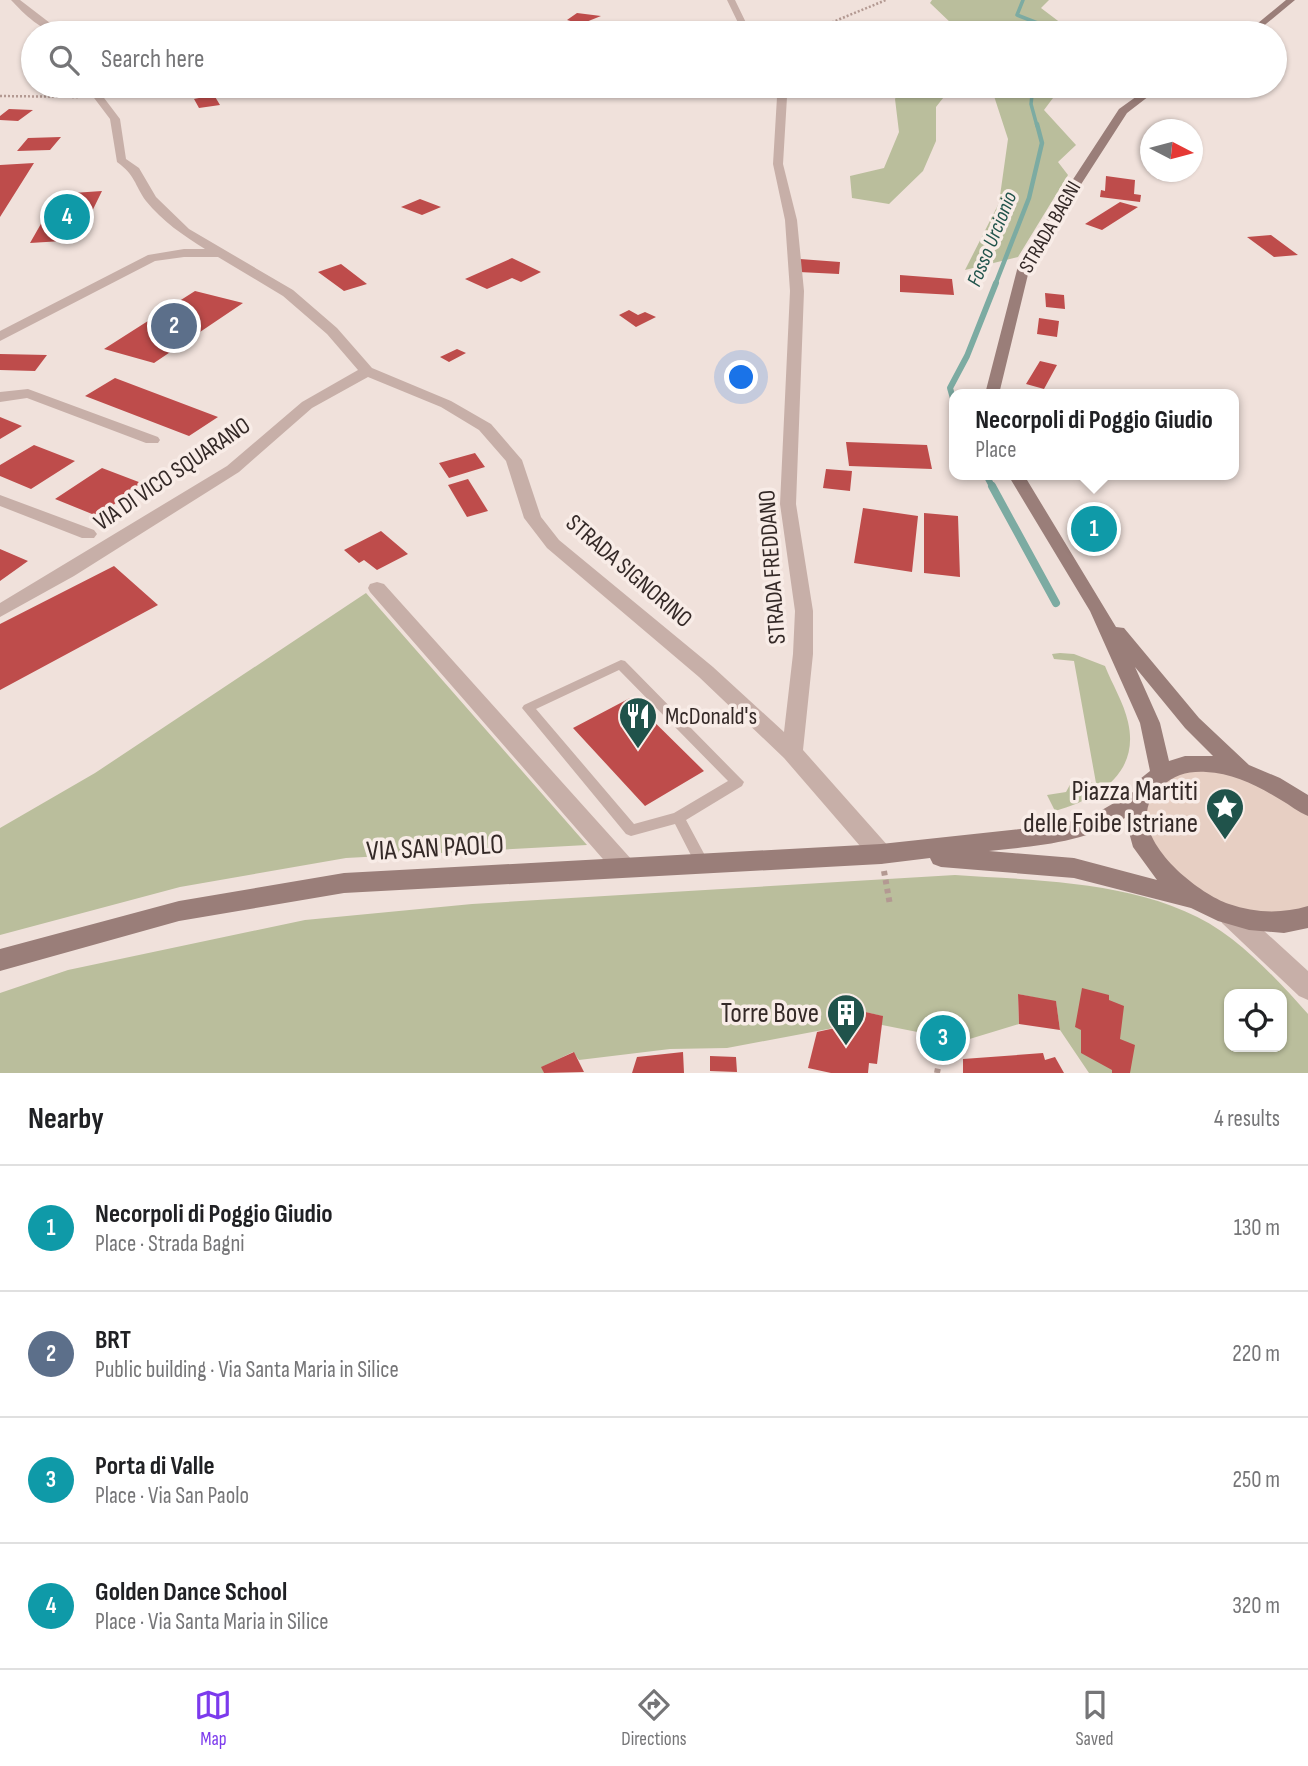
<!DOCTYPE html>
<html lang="en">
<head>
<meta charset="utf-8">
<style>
	body { margin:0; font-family:"Sofia Sans Condensed",sans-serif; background:#f2f2f2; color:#202124 }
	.controls { position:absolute; right:21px; bottom:21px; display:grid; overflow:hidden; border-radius:14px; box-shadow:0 2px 5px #0004 }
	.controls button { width:63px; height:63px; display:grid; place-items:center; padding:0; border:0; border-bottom:2px solid #e0e0e0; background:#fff; color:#202124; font:35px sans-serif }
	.compass { position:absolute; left:1140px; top:119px; width:63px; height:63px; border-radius:50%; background:#fff; box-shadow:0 2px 5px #0004; rotate:96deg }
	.you { position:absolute; left:742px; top:378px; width:24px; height:24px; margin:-18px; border:5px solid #fff; border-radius:50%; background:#1a73e8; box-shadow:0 0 0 10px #1a73e833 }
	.badge { display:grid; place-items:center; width:46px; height:46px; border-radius:50%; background:#7c3aed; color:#fff; font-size:23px; font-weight:700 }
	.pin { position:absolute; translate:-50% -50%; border:4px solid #fff; box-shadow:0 2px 7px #0006 }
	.popup { position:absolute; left:949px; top:389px; width:290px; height:91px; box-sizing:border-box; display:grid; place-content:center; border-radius:14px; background:#fff; filter:drop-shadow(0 2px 5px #0005); font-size:23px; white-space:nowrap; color:#757577 }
	.popup b { font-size:26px; color:#202124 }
	.popup::after { content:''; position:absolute; left:50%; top:100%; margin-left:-14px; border:14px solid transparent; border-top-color:#fff }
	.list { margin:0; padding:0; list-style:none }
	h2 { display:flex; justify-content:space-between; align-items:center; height:91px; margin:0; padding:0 28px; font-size:30px }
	h2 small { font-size:23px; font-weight:400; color:#757577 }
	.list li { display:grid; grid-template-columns:46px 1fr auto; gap:21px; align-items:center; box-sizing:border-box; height:126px; padding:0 28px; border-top:2px solid #e0e0e0 }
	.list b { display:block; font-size:26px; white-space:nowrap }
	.list p { margin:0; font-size:23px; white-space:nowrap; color:#757577 }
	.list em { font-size:23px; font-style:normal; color:#757577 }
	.icon { flex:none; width:38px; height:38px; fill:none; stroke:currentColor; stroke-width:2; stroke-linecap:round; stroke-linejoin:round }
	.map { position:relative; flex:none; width:1308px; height:1073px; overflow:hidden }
	.search { position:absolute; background:#fff; box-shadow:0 2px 5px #0004; left:21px; right:21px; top:21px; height:77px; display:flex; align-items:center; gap:18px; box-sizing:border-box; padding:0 24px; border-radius:38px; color:#757577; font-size:26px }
	.sheet { height:595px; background:#fff }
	nav { display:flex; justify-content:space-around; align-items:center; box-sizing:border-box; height:98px; border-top:2px solid #e0e0e0; background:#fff; font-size:19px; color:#757577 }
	nav a { display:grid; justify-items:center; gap:4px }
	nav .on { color:#7c3aed }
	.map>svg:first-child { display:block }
</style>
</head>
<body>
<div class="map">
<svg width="1308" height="1073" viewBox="0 0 1308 1073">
	<rect width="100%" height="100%" fill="#f0e1db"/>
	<path fill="#babe9c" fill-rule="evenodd" d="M932,0H1049L1041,8L1074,33H977L971,26L953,25L930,3Z
		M902,86H959L947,93L936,107V141L923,171L889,204L852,198L850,176L884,168L899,132L895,99Z
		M999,86H1062L1044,110L1076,145L1058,162L1068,175L1018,257L965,270L999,203L1008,139L993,93Z
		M366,593L587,845L346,858L180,887L0,935V828L95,773Z
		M1060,653L1074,654L1105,666C1112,684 1124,703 1128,722C1140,773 1098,799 1055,811L1047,795L1066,792L1072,781L1096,783L1074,661L1054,659L1052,654Z
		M955,875C1044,881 1159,881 1232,939C1260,961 1284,987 1308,1014V1073H1089L1060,1030L1056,1002L1018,994L1019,1024L963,1041L882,1025V1016L848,1008L844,1026L727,1048L670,1049L579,1060L573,1052L542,1067L544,1073H0V993L68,970L305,920L472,904ZM1229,994H1282V1047H1229Z"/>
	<path fill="#e7cfc3" d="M1221,766L1308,807V917L1231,916L1147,851L1146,788L1161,774Z"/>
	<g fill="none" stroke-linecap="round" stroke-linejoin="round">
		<path stroke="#7caba2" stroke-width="3.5" d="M1023,0L1017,15L1040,24L1042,33
			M1033,86L1031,104L1037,126"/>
		<path stroke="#7caba2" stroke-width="4.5" d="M995,285L1029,198L1042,143L1037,124"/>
		<path stroke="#7caba2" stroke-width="6" d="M954,402L950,388L967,356L996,283
			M986,475L993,488"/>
		<path stroke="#7caba2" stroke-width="8" d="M992,486L1056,603"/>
	</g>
	<path fill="#be4c4b" d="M577,13L601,16L581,24L567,20Z
		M214,95L220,105L199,108L194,99Z
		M9,109L33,110L18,121L0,120V116Z
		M61,137L50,150L17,151L28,138Z
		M34,163L0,217V165Z
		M1106,176L1135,180L1134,194L1141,195L1140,202L1100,197L1101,190L1105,191Z
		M102,191L78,240L30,243L58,194Z
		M420,199L441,207L422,215L401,207Z
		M1120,202L1138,207L1102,230L1085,224Z
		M1271,235L1298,255L1274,257L1247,237Z
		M512,258L541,272L521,282L512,278L487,289L465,279Z
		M800,259L840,262L839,274L799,272Z
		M341,264L367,284L344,291L318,272Z
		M900,275L952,279L954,295L900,292Z
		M195,291L243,303L154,363L104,349Z
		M1045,293L1064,295L1065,309L1046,307Z
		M629,310L638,315L645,312L656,317L636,327L619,315Z
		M1039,318L1059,321L1057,337L1037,334Z
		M457,349L466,353L449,362L440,357Z
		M0,354L47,355L35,371L0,370Z
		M1040,361L1057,365L1044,389L1026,384Z
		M115,378L218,417L189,436L85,396Z
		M0,417L22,426L0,439Z
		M846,442L927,445L932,469L849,466Z
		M34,445L75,461L31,489L0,476V465Z
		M475,453L485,467L449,478L439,463Z
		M102,468L144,484L97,516L55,499Z
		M826,469L852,471L850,491L823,488Z
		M468,479L488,511L467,517L448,485Z
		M863,508L918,516L912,572L854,563Z
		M924,513L958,516L960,577L924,573Z
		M381,531L408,554L377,570L364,560L359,563L344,550Z
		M0,549L28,561L0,581Z
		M114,566L158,605L0,690V624Z
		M630,698L704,771L645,806L573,728Z
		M1082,988L1109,995V1000L1124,1006L1120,1039L1135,1045L1130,1073H1112V1070L1081,1053V1030L1075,1027Z
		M1018,994L1056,1001L1060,1030L1019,1024Z
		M848,1008L883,1016L877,1064L869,1063L868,1073H831L808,1068L817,1032L844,1026Z
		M574,1052L584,1072L544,1073L541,1067Z
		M683,1052L684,1073H632L637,1057Z
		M1043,1053L1045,1060L1055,1057L1064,1073H963V1059Z
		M710,1056L736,1057L737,1072L710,1071Z"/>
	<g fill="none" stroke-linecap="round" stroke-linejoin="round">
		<path stroke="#b39992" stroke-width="2.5" stroke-dasharray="2 2" stroke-linecap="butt" d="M806,33L886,0
			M0,96L80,97"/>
		<path stroke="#b39992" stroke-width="6" stroke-dasharray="4.5 4.5" stroke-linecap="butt" d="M884,871L890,905
			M937,1073L945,1031"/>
		<path fill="#c7afa8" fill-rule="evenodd" d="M621,660L625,661L744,782L742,786L686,820L709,863L707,867L702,869L697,867L675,824L631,836L626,834L522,708L524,705ZM619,670L728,781L674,813L634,824L536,709Z"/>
		<path fill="#c7afa8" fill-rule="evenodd" d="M11,0H20L63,33C44,34 24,14 11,0Z
			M727,0H735L751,33H743Z
			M85,86H95L120,119L126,159L139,168L156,197L189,229L293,290L337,328L372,368L451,401L491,424L522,460L541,517L559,540L713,667L784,732L793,654L795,611L780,504L790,291L785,220L773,164L777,97L774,86H784L787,97L783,164L797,220L804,291L796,504L813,611V654L803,750L889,847L893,854L889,861L881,864L873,861L784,758L699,677L547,548L524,518L506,461L479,430L441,407L368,377L312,408L239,472L74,576L0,617V603L227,466L302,402L358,370L327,334L283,296L218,257H184L155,261L0,341V331L148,255L184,249H205C184,236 162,221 146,201C134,184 136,176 117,162L110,119Z
			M28,389L158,437L160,440L158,443H146L27,398L0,402V392Z
			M0,495L94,530L97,534L94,538H82L0,506Z
			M377,582L384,584L632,860L636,867L632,874L624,877L616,874L370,592L368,588L370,584Z
			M1231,905L1240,909L1308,971V1000L1299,996L1222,923L1219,916L1222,909Z"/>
		<path fill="#9a7e79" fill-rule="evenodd" d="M1286,0H1295L1255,33H1246Z
			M1151,86H1162L1127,113L1031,262L999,394H985L1019,262L1119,109Z
			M1008,475H1024L1116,627L1124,628L1199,718L1249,765L1280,778L1308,795V816C1298,812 1290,805 1281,800C1258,786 1233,773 1206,772C1188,771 1175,775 1162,786C1114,826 1192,891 1229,904C1255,913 1281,914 1308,906V928L1284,933L1249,930L1218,921L1191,908L1074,878L941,867L933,864L930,858L881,864L344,893L179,921L0,971V949L179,901L344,873L881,844L1058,825L1095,814L1133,792L1140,779L1150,771L1140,723L1090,611ZM1135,667L1185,728L1213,756H1185L1169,761L1160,723ZM1125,818L1133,847L1157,880L1074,858L989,851C1035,846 1084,843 1125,818Z"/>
	</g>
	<defs>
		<symbol id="restaurant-pin" viewBox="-11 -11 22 30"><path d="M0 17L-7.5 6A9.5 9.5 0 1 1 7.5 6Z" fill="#20534b" stroke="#f8ece7"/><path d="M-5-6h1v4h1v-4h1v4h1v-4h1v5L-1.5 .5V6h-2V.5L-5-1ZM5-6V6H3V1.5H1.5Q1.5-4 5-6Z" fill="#fff"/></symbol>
		<symbol id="sight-pin" viewBox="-11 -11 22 30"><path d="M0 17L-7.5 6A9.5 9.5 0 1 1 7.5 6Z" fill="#20534b" stroke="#f8ece7"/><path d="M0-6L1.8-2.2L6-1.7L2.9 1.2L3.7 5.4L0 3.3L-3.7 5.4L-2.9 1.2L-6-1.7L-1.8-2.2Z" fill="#fff"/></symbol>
		<symbol id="building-pin" viewBox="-11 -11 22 30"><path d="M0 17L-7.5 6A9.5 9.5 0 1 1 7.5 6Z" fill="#20534b" stroke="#f8ece7"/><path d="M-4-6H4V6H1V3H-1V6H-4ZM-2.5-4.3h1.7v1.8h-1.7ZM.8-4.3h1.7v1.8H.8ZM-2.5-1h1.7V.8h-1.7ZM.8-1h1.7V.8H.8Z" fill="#fff"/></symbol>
	</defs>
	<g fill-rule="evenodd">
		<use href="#restaurant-pin" x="616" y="694" width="44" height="60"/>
		<use href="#sight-pin" x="1203" y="785" width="44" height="60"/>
		<use href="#building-pin" x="824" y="991" width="44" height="60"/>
	</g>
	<g text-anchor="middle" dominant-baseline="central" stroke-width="7" stroke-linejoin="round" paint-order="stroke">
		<g font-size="21" fill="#342927" stroke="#f8ece7">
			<text transform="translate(1050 227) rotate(-60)">STRADA BAGNI</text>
		</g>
		<g font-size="21" font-style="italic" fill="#20534b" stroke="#f8ece7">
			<text transform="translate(992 239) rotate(-68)">Fosso Urcionio</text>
		</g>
		<g font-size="24" fill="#342927" stroke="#f8ece7">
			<text transform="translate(172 474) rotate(-34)">VIA DI VICO SQUARANO</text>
			<text transform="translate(772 567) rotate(-94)">STRADA FREDDANO</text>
			<text transform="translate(629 571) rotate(41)">STRADA SIGNORINO</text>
		</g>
		<g font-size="24" fill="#342927" stroke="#f8ece7" text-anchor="start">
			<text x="665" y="716">McDonald's</text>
		</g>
		<g font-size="28" fill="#342927" stroke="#f8ece7" text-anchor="end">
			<text x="1198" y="791">Piazza Martiti<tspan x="1198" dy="32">delle Foibe Istriane</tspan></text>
			<text x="819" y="1013">Torre Bove</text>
		</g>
		<g font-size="28" fill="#342927" stroke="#f8ece7">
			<text transform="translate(435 848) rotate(-3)">VIA SAN PAOLO</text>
		</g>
	</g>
</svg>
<div class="controls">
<button><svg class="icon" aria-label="locate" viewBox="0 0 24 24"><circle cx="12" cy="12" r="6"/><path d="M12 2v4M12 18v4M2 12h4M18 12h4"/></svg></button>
</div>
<svg class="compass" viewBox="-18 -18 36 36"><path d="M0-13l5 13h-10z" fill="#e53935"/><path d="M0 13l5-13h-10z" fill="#757577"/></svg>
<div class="you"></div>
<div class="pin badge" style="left:1094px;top:529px;background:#0f9aa8">1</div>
<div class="popup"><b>Necorpoli di Poggio Giudio</b>Place</div>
<div class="pin badge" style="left:174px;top:326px;background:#5c6f8a">2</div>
<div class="pin badge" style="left:943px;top:1038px;background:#0f9aa8">3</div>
<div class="pin badge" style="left:67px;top:217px;background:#0f9aa8">4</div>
<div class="search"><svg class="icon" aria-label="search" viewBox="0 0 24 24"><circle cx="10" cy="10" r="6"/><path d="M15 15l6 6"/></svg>Search here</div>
</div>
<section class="sheet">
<h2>Nearby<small>4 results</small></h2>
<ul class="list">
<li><span class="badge" style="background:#0f9aa8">1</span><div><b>Necorpoli di Poggio Giudio</b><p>Place · Strada Bagni</p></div><em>130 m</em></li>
<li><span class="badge" style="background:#5c6f8a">2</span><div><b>BRT</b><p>Public building · Via Santa Maria in Silice</p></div><em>220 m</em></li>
<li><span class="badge" style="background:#0f9aa8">3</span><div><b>Porta di Valle</b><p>Place · Via San Paolo</p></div><em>250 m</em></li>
<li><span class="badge" style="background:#0f9aa8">4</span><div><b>Golden Dance School</b><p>Place · Via Santa Maria in Silice</p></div><em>320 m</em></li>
</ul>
</section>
<nav>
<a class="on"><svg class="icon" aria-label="map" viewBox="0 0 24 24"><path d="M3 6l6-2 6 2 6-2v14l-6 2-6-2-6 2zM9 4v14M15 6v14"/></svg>Map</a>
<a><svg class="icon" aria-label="directions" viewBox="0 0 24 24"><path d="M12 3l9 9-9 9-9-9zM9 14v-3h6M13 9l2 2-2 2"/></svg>Directions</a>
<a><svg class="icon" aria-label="saved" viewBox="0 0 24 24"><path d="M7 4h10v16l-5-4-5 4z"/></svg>Saved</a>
</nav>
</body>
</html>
